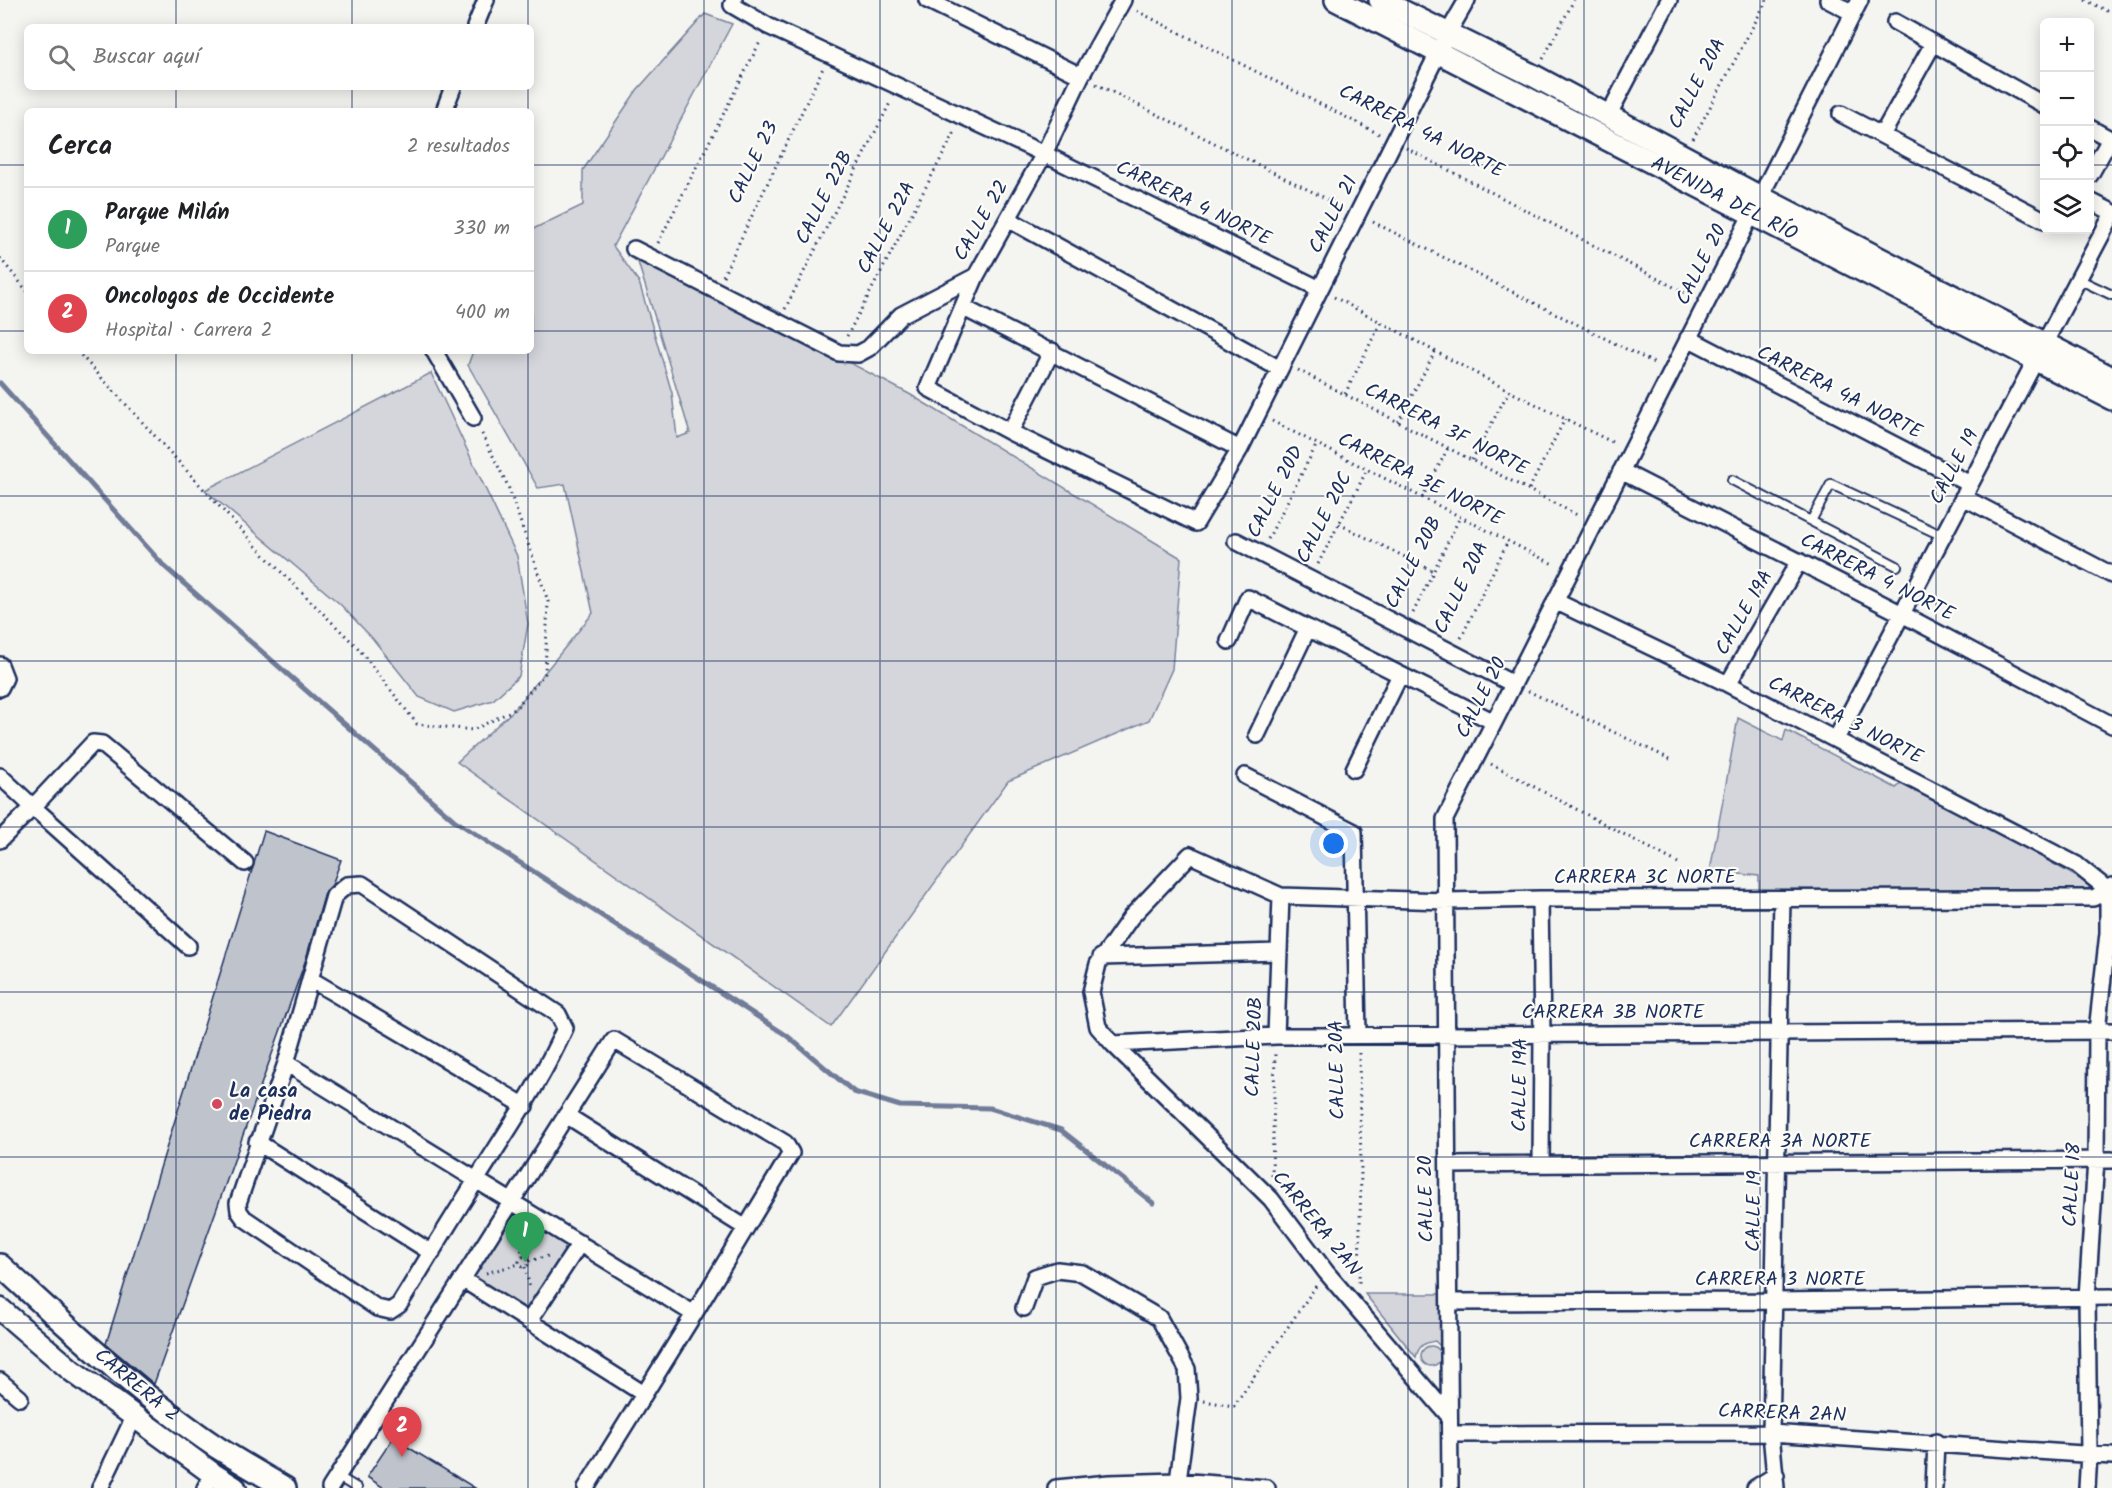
<!DOCTYPE html>
<html lang="es">
<head>
<meta charset="utf-8">
<style>
	body { margin:0; font-family:Kalam,sans-serif; background:#f2f2f2; color:#202124 }
	.controls { position:absolute; right:18px; top:18px; display:grid; overflow:hidden; border-radius:9px; box-shadow:0 3px 15px #0003 }
	.controls button { width:54px; height:54px; display:grid; place-items:center; padding:0; border:0; border-bottom:2px solid #e0e0e0; background:#fff; color:#202124; font:30px sans-serif }
	.you { position:absolute; left:1334px; top:844px; width:21px; height:21px; margin:-15px; border:4px solid #fff; border-radius:50%; background:#1a73e8; box-shadow:0 0 0 9px #1a73e833 }
	.badge { display:grid; place-items:center; width:39px; height:39px; border-radius:50%; background:#d1495b; color:#fff; font-size:20px; font-weight:700 }
	.pin { position:absolute; translate:-50% -50px; filter:drop-shadow(0 2px 3px #0008) }
	.pin::after { content:''; position:absolute; top:32px; width:21px; height:18px; background:inherit; clip-path:polygon(0 0,100% 0,50% 100%) }
	.list { margin:0; padding:0; list-style:none }
	h2 { display:flex; justify-content:space-between; align-items:center; height:78px; margin:0; padding:0 24px; font-size:26px }
	h2 small { font-size:20px; font-weight:400; color:#757577 }
	.list li { display:grid; grid-template-columns:39px 1fr auto; gap:18px; align-items:center; box-sizing:border-box; height:84px; padding:0 24px; border-top:2px solid #e0e0e0 }
	.list b { display:block; font-size:22px; white-space:nowrap }
	.list p { margin:0; font-size:20px; white-space:nowrap; color:#757577 }
	.list em { font-size:20px; font-style:normal; color:#757577 }
	.icon { flex:none; width:33px; height:33px; fill:none; stroke:currentColor; stroke-width:2; stroke-linecap:round; stroke-linejoin:round }
	.map { position:relative; flex:none; width:2112px; height:1488px; overflow:hidden }
	.search { position:absolute; background:#fff; box-shadow:0 3px 15px #0003; left:24px; top:24px; width:510px; height:66px; display:flex; align-items:center; gap:15px; box-sizing:border-box; padding:0 21px; border-radius:9px; color:#757577; font-size:22px }
	.panel { position:absolute; background:#fff; box-shadow:0 3px 15px #0003; left:24px; top:108px; width:510px; height:246px; border-radius:9px }
	.map>svg:first-child { display:block }
</style>
</head>
<body>
<div class="map">
<svg width="2112" height="1488" viewBox="0 0 2112 1488">
	<rect width="100%" height="100%" fill="#f4f4f1"/>
	<filter id="ink" filterUnits="userSpaceOnUse"><feTurbulence type="fractalNoise" baseFrequency=".0167" numOctaves="2"/><feDisplacementMap in="SourceGraphic" scale="12" xChannelSelector="R" yChannelSelector="G"/><feConvolveMatrix kernelMatrix="1 2 1 2 8 2 1 2 1" color-interpolation-filters="sRGB"/></filter>
	<g filter="url(#ink)">
		<path fill="#d4d6db" stroke="#78829c" stroke-width="1.5" d="M705,14L732,24L613,246L639,282L672,393L677,438L690,433L634,249L911,395L1181,558L1172,669L1149,720L1008,781L831,1027L457,762L515,709L593,613L565,484L538,488L468,365L473,351H531V230L583,205V170L637,90Z
			M431,373L517,556L528,624L519,676L493,700L454,712L419,697L373,639L340,604L205,490Z
			M1738,718L1783,741L1786,730L1896,788L1906,780L2089,884V890H1759V876L1710,871Z
			M517,1212L577,1248L532,1316L472,1277Z
			M1365,1294H1441L1442,1348L1435,1341C1424,1343 1419,1345 1416,1357Z
			M1421 1356a10 10 0 1 1 20 0a10 10 0 1 1-20 0Z"/>
		<g fill="none" stroke-linecap="round" stroke-linejoin="round">
			<path stroke="#717c98" stroke-width="5" d="M0,383L164,566L454,820L786,1035L854,1092L900,1106L990,1108L1061,1130L1153,1203"/>
		</g>
		<path fill="#bfc3cc" stroke="#1b2f5e" stroke-width="1.5" d="M264,831L341,860L332,885L325,893L306,959L154,1384L106,1344Z
			M393,1438L475,1488H384L367,1477Z"/>
		<g fill="none" stroke-linecap="round" stroke-linejoin="round">
			<defs>
				<path id="lane" d="M2078,279L2112,295
					M1732,480L1897,566
					M1811,521L1831,484L1943,536
					M337,1476L357,1488"/>
				<path id="street" d="M734,0L732,5L768,26L1044,154L1320,289
					M927,0L1081,76
					M1828,0L1853,13
					M1895,22L2044,105
					M475,27L486,0
					M444,111L453,87
					M1841,114L2044,220
					M1608,116L1669,0
					M2090,128L2110,139L2090,175
					M1882,135L1933,44
					M2090,201L2112,212
					M1008,219L1280,369
					M634,249L839,353L858,354L869,348L901,315L976,276L1044,154L1081,76L1123,0
					M976,276L928,388L1010,432L1052,351
					M964,308L1240,449
					M1688,338L1970,484
					M434,351L473,418
					M1010,432L1196,523L1240,449L1448,33L1467,0
					M1621,471L1902,614L2112,725
					M1963,497L2112,575
					M1236,541L1513,684
					M1555,601L1728,684L2077,865L2112,893
					M1229,641L1248,598L1494,722
					M0,665L5,678L0,688
					M1728,684L1799,561
					M1257,735L1308,628
					M1836,739L2112,215
					M1354,769L1400,675
					M0,776L33,807L0,840
					M1245,776L1354,832L1358,1036
					M362,884L558,1014L565,1028C541,1082 508,1129 477,1179C450,1221 425,1263 399,1305L390,1311L377,1308L244,1218L239,1211L238,1203L286,1063L334,896L347,885Z
					M1540,899L1542,1035L1541,1164
					M188,946L33,807L93,743L102,744L245,863
					M1101,957L1279,952
					M310,979L525,1106
					M1276,1036L1281,896
					M1113,1044L1276,1036L2112,1031
					M286,1063L694,1314
					M566,1115L746,1228
					M257,1142L432,1253
					M1448,1165L2112,1160
					M462,1279L644,1394
					M1449,1302L1774,1301L2112,1297
					M1024,1308L1035,1277L1057,1270L1082,1273L1159,1318L1187,1369L1189,1398L1178,1481
					M529,1321L580,1243
					M0,1381L20,1398
					M1449,1416L1326,1272L1271,1199L1113,1044L1098,1027L1091,992L1098,964L1131,917L1190,855L1281,896L1446,901L1540,899L2093,898L2108,891
					M1450,1434L1771,1433L2112,1456
					M100,1488L134,1417
					M205,1488L213,1474
					M330,1488L614,1040L785,1143L791,1153L694,1314L586,1488
					M1056,1488L1109,1483L1178,1481L1267,1488
					M1450,1488L1445,819L1860,0
					M1755,1488L1776,1475
					M1776,1488L1771,1433L1782,899
					M1934,1488L1936,1442
					M2087,1488L2089,1454L2087,1297L2096,1160L2097,1031L2108,933V891L2112,886"/>
				<g id="secondary">
					<path id="s1" d="M1336,0L2112,399"/>
					<path d="M1380,0L1534,76L1760,197L2112,378"/>
					<path id="s2" d="M0,1265C70,1329 139,1395 218,1448C240,1462 263,1475 285,1488"/>
					<path d="M0,1309L71,1370L213,1474L235,1488"/>
				</g>
			</defs>
			<use href="#lane" stroke="#1b2f5e" stroke-width="12"/>
			<use href="#street" stroke="#1b2f5e" stroke-width="20"/>
			<use href="#secondary" stroke="#1b2f5e" stroke-width="26"/>
			<path stroke="#1b2f5e" stroke-width="3" stroke-dasharray="1.5 4.5" stroke-linecap="butt" d="M2085,0L2112,13
				M1137,11L1379,134
				M1543,59L1574,0
				M1096,84L1343,207
				M1693,139L1767,0
				M1406,148L1691,296
				M1373,222L1656,364
				M658,243L761,40
				M0,258L27,291
				M723,276L823,68
				M1334,297L1509,391L1616,444
				M785,309L891,101
				M847,336L956,130
				M77,351L265,556L359,649L417,724L473,730L515,709L545,673L548,601L508,486L480,430
				M1298,370L1579,516
				M1345,394L1381,322
				M1272,421L1555,565
				M1398,422L1436,350
				M1472,460L1509,391
				M1529,489L1565,419
				M1422,498L1448,448
				M1339,524L1433,571
				M1268,539L1317,444
				M1318,564L1367,470
				M1413,613L1460,517
				M1461,638L1508,541
				M1528,691L1672,760
				M1491,764L1680,864
				M1359,1053L1361,1170L1359,1283
				M1272,1176L1275,1053
				M519 1262a5 5 0 1 1 10 0a5 5 0 1 1-10 0Z
				M523,1257L520,1242L527,1231
				M529,1261L552,1255
				M525,1267L530,1288
				M486,1273L519,1264
				M1204,1401L1234,1406L1316,1286"/>
			<use href="#lane" stroke="#fdfcf7" stroke-width="8"/>
			<use href="#street" stroke="#fdfcf7" stroke-width="15"/>
			<use href="#secondary" stroke="#fdfcf7" stroke-width="21"/>
		</g>
	</g>
	<path fill="none" stroke="#1b2f5e" stroke-width="1.5" stroke-opacity="0.55" d="M176,0V27M352,0V27M528,0V27M704,0V1488M880,0V1488M1056,0V1488M1232,0V1488M1408,0V1488M1584,0V1488M1760,0V1488M1936,0V1488M176,87V111M352,87V111M528,87V111M0,165H27M531,165H2044M2090,165H2112M0,331H27M531,331H2112M176,351V1488M352,351V1488M528,351V1488M0,496H2112M0,661H2112M0,827H2112M0,992H2112M0,1157H2112M0,1323H2112"/>
	<circle fill="#d1495b" stroke="#fdfcf7" stroke-width="2" cx="217" cy="1104" r="6"/>
	<g text-anchor="middle" dominant-baseline="central" stroke-width="4.5" stroke-linejoin="round" paint-order="stroke">
		<g font-size="20" fill="#1b2f5e" stroke="#fdfcf7">
			<text transform="translate(1698 84) rotate(-62)">CALLE 20A</text>
			<text transform="translate(1421 132) rotate(27)">CARRERA 4A NORTE</text>
			<text transform="translate(754 163) rotate(-64)">CALLE 23</text>
			<text transform="translate(825 198) rotate(-63)">CALLE 22B</text>
			<text stroke="none"><textPath href="#s1" startOffset="436">AVENIDA DEL RÍO</textPath></text>
			<text transform="translate(1193 204) rotate(26)">CARRERA 4 NORTE</text>
			<text transform="translate(1334 215) rotate(-63)">CALLE 21</text>
			<text transform="translate(982 221) rotate(-60)">CALLE 22</text>
			<text transform="translate(887 228) rotate(-62)">CALLE 22A</text>
			<text transform="translate(1702 265) rotate(-63)">CALLE 20</text>
			<text transform="translate(1839 393) rotate(27)">CARRERA 4A NORTE</text>
			<text transform="translate(1446 430) rotate(27)">CARRERA 3F NORTE</text>
			<text transform="translate(1955 467) rotate(-62)">CALLE 19</text>
			<text transform="translate(1420 480) rotate(27)">CARRERA 3E NORTE</text>
			<text transform="translate(1276 492) rotate(-63)">CALLE 20D</text>
			<text transform="translate(1325 518) rotate(-63)">CALLE 20C</text>
			<text transform="translate(1414 563) rotate(-63)">CALLE 20B</text>
			<text transform="translate(1877 578) rotate(27)">CARRERA 4 NORTE</text>
			<text transform="translate(1462 588) rotate(-64)">CALLE 20A</text>
			<text transform="translate(1745 613) rotate(-60)">CALLE 19A</text>
			<text transform="translate(1482 698) rotate(-63)">CALLE 20</text>
			<text transform="translate(1845 721) rotate(27)">CARRERA 3 NORTE</text>
			<text x="1645" y="878">CARRERA 3C NORTE</text>
			<text x="1613" y="1013">CARRERA 3B NORTE</text>
			<text transform="translate(1255 1047) rotate(-88)">CALLE 20B</text>
			<text transform="translate(1338 1070) rotate(-91)">CALLE 20A</text>
			<text transform="translate(1521 1085) rotate(-89)">CALLE 19A</text>
			<text x="1780" y="1142">CARRERA 3A NORTE</text>
			<text transform="translate(2073 1185) rotate(-87)">CALLE 18</text>
			<text transform="translate(1427 1199) rotate(-91)">CALLE 20</text>
			<text transform="translate(1755 1211) rotate(-89)">CALLE 19</text>
			<text transform="translate(1316 1224) rotate(51)">CARRERA 2AN</text>
			<text x="1780" y="1280">CARRERA 3 NORTE</text>
			<text stroke="none"><textPath href="#s2" startOffset="182">CARRERA 2</textPath></text>
			<text transform="translate(1782 1414) rotate(2)">CARRERA 2AN</text>
		</g>
		<g font-size="20" font-weight="bold" fill="#1b2f5e" stroke="#fdfcf7" text-anchor="start">
			<text x="229" y="1092">La casa<tspan x="229" dy="23">de Piedra</tspan></text>
		</g>
	</g>
</svg>
<div class="controls">
<button>+</button>
<button>−</button>
<button><svg class="icon" aria-label="locate" viewBox="0 0 24 24"><circle cx="12" cy="12" r="6"/><path d="M12 2v4M12 18v4M2 12h4M18 12h4"/></svg></button>
<button><svg class="icon" aria-label="layers" viewBox="0 0 24 24"><path d="M12 4l9 5-9 5-9-5zM3 14l9 5 9-5"/></svg></button>
</div>
<div class="you"></div>
<div class="pin badge" style="left:525px;top:1262px;background:#2e9e5b">1</div>
<div class="pin badge" style="left:402px;top:1457px;background:#e0444e">2</div>
<div class="search"><svg class="icon" aria-label="search" viewBox="0 0 24 24"><circle cx="10" cy="10" r="6"/><path d="M15 15l6 6"/></svg>Buscar aquí</div>
<section class="panel">
<h2>Cerca<small>2 resultados</small></h2>
<ul class="list">
<li><span class="badge" style="background:#2e9e5b">1</span><div><b>Parque Milán</b><p>Parque</p></div><em>330 m</em></li>
<li><span class="badge" style="background:#e0444e">2</span><div><b>Oncologos de Occidente</b><p>Hospital · Carrera 2</p></div><em>400 m</em></li>
</ul>
</section>
</div>
</body>
</html>
